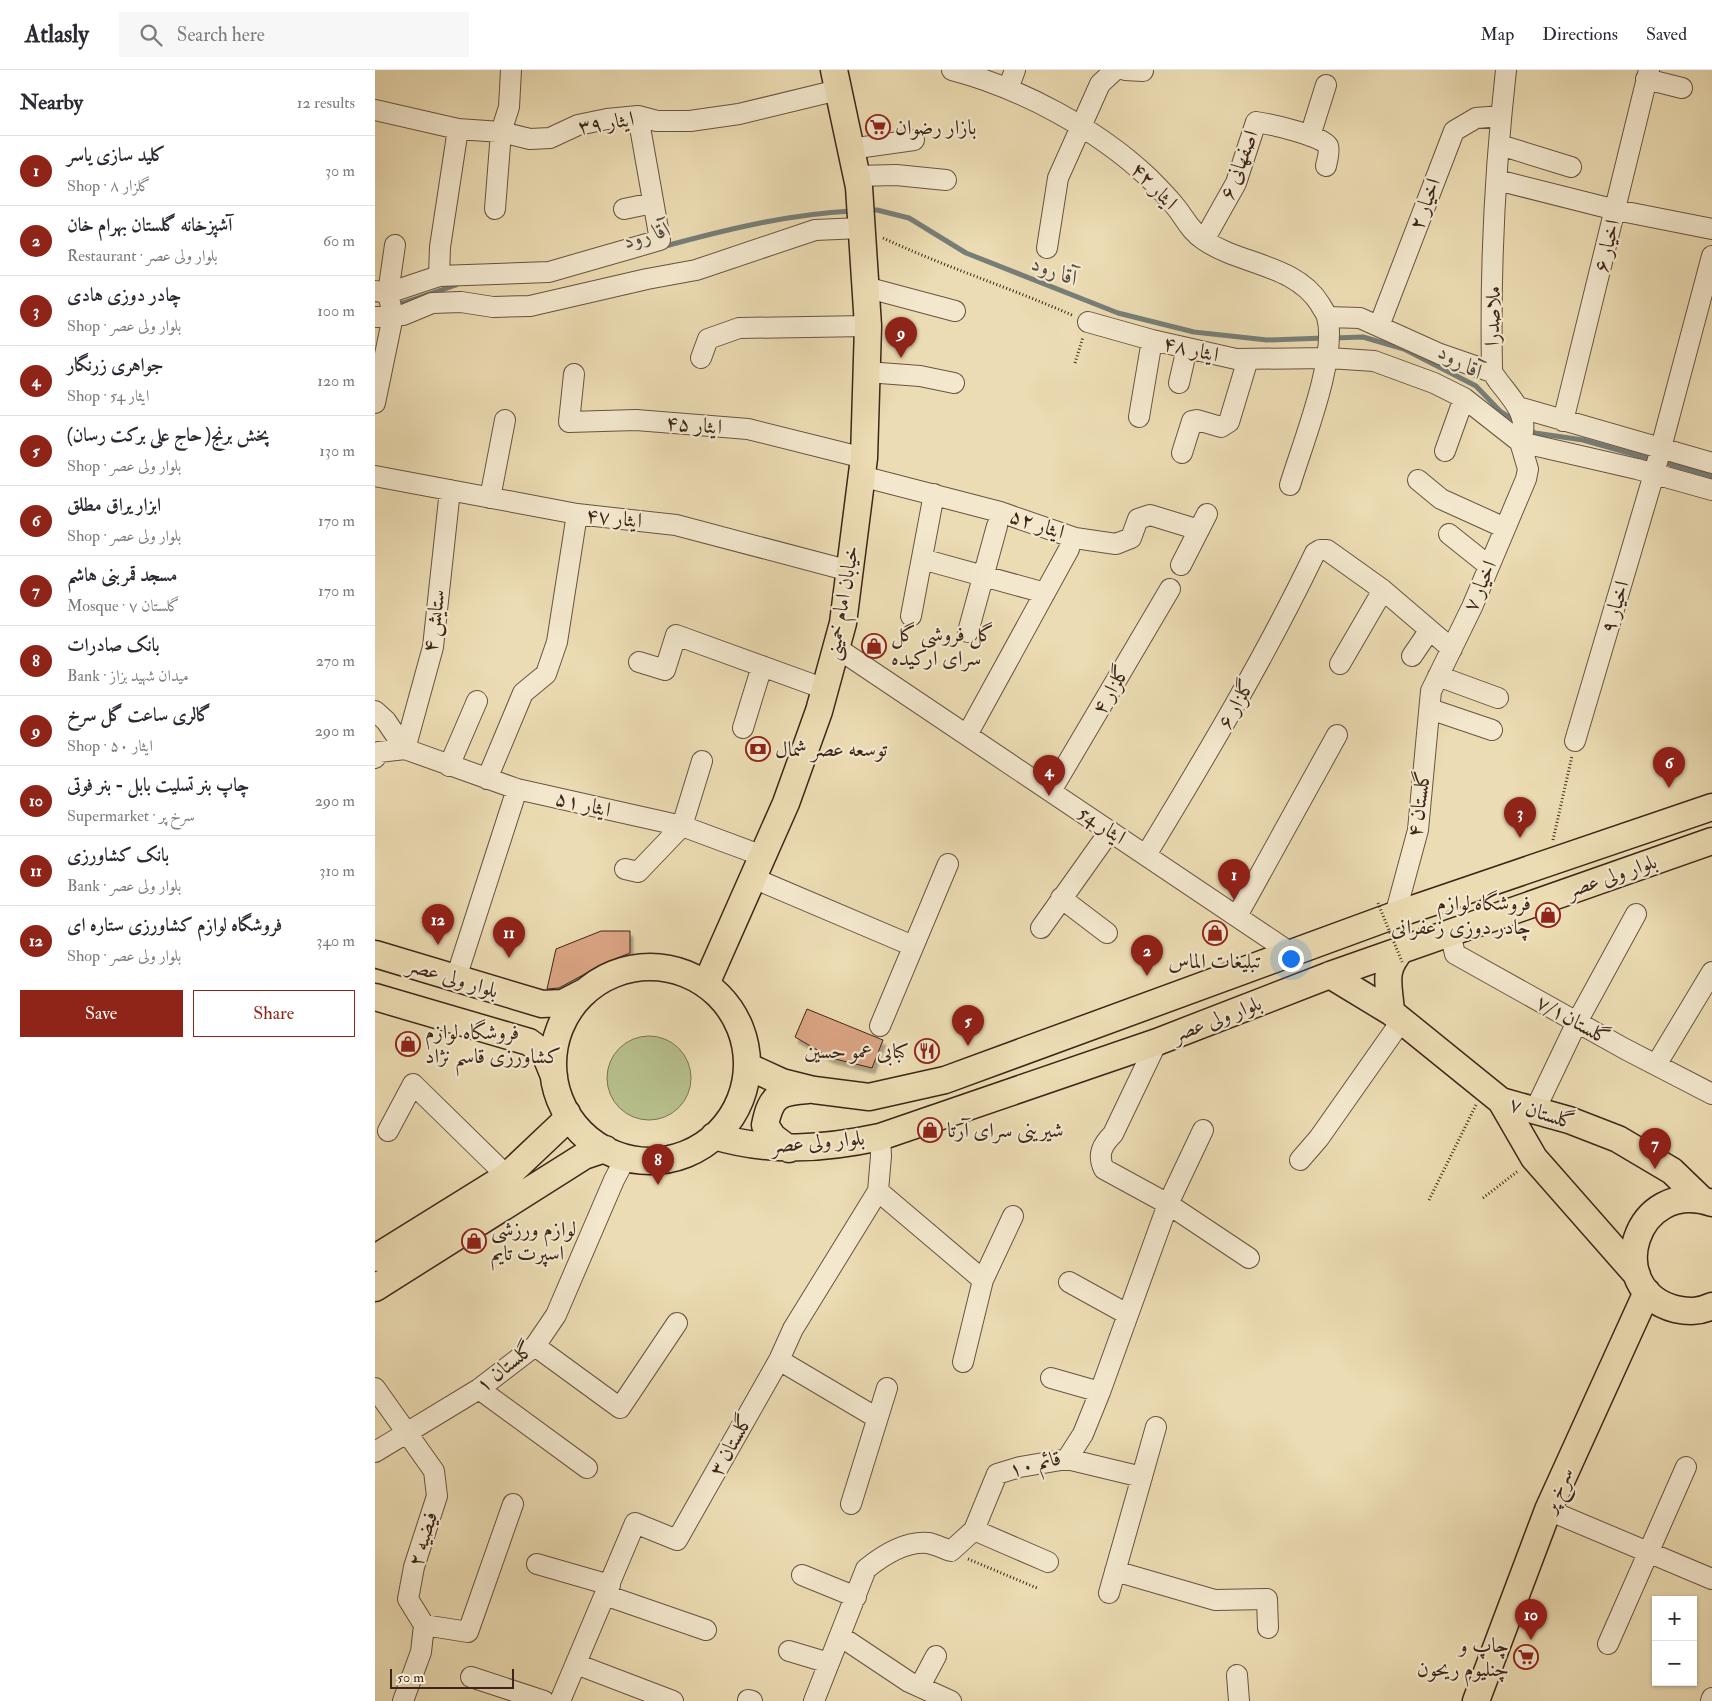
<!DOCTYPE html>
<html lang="en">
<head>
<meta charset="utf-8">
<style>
	body { margin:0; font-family:"IM FELL Double Pica",Amiri,serif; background:#f7f7f7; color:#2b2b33 }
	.controls { position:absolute; right:15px; bottom:15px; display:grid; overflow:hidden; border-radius:0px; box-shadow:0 1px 4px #0004 }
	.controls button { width:45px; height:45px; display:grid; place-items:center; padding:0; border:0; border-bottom:1px solid #e1e1e2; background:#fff; color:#2b2b33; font:25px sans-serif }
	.scale { position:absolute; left:15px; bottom:12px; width:124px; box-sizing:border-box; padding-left:5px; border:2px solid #3d2619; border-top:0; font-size:14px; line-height:18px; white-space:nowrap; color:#3d2619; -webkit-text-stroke:4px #f3e8ce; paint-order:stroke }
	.you { position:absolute; left:915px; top:888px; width:18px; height:18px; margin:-12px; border:4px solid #fff; border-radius:50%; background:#1a73e8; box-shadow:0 0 0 8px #1a73e833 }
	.badge { display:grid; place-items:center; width:32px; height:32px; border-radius:50%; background:#8f2418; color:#fff; font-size:16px; font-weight:700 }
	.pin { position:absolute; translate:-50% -41px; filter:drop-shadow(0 1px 2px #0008) }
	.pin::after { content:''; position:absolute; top:26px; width:18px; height:15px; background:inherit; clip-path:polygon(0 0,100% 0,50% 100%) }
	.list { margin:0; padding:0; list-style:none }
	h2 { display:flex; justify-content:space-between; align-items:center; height:65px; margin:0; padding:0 20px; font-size:21px }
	h2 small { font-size:16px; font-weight:400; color:#7c7c81 }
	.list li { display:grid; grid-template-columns:32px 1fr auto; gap:15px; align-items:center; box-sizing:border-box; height:70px; padding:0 20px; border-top:1px solid #e1e1e2 }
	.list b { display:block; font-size:19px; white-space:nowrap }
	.list p { margin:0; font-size:16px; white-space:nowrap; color:#7c7c81 }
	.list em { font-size:16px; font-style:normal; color:#7c7c81 }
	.actions { display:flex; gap:10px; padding:15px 20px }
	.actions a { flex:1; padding:11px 0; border:1px solid #8f2418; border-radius:0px; text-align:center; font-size:18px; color:#8f2418 }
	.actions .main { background:#8f2418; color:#fff }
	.icon { flex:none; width:28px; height:28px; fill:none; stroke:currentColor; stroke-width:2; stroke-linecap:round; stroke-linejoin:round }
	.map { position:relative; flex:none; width:1337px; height:1631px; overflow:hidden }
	header { display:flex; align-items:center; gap:30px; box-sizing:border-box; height:70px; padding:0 25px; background:#fff; border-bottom:1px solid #e1e1e2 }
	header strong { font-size:24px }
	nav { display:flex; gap:28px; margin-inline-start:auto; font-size:18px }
	.search { width:350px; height:45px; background:#f7f7f7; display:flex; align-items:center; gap:12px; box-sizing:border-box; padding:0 18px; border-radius:0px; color:#7c7c81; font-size:19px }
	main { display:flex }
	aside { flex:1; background:#fff }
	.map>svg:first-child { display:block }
</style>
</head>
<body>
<header>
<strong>Atlasly</strong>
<div class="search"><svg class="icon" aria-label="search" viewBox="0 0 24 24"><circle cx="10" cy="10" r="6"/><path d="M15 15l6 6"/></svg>Search here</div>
<nav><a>Map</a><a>Directions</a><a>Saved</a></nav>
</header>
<main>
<aside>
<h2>Nearby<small>12 results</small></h2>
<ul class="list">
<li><span class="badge">1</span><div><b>کلید سازی یاسر</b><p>Shop · گلزار ۸</p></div><em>30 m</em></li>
<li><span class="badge">2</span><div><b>آشپزخانه گلستان بهرام خان</b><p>Restaurant · بلوار ولی عصر</p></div><em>60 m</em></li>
<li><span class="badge">3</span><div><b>چادر دوزی هادی</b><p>Shop · بلوار ولی عصر</p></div><em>100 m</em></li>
<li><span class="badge">4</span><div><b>جواهری زرنگار</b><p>Shop · ایثار 54</p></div><em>120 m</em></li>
<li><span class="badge">5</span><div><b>پخش برنج( حاج علی برکت رسان)</b><p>Shop · بلوار ولی عصر</p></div><em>130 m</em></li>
<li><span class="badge">6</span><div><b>ابزار یراق مطلق</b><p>Shop · بلوار ولی عصر</p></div><em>170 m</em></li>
<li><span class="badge">7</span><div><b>مسجد قمربنی هاشم</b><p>Mosque · گلستان ۷</p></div><em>170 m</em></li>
<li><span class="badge">8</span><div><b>بانک صادرات</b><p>Bank · میدان شهید بزاز</p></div><em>270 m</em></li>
<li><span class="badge">9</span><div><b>گالری ساعت گل سرخ</b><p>Shop · ایثار ۵۰</p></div><em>290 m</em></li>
<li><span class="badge">10</span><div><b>چاپ بنر تسلیت بابل - بنر فوتی</b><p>Supermarket · سرخ پر</p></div><em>290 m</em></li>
<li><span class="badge">11</span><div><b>بانک کشاورزی</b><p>Bank · بلوار ولی عصر</p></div><em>310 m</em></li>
<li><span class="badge">12</span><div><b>فروشگاه لوازم کشاورزی ستاره ای</b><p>Shop · بلوار ولی عصر</p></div><em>340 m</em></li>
</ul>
<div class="actions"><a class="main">Save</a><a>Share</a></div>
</aside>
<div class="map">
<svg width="1337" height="1631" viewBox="0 0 1337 1631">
	<defs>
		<filter id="shadow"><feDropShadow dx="3" dy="5.5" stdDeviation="1" flood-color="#0004"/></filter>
	</defs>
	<rect width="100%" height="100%" fill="#ecdcb3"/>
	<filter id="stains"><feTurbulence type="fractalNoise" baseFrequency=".004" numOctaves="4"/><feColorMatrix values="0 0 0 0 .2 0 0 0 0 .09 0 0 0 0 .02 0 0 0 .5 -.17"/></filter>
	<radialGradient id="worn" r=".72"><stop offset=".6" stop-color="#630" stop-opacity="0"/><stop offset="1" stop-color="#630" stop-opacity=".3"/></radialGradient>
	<path fill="#b7c08d" stroke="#7a7353" d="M232 1008a42 42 0 1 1 84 0a42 42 0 1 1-84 0Z"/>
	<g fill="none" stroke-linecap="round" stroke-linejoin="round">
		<path stroke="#777e78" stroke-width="5" d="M493,140H502L534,148L591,183L743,243L819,262L892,270L950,268
			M287,177C349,160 414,144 477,141
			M20,233H28L81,215
			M958,268L988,267L1029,279L1101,316L1125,341L1142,352
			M1154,359L1160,363L1208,370L1279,390
			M1287,392L1337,406"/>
	</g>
	<path fill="#dca584" stroke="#3d2619" filter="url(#shadow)" d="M226,861H255V883L230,893L184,918L172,919L181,879Z
		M432,939L508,970L497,998L456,988L420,967Z"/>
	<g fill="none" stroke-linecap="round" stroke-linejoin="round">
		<defs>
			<path id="minor" d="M577,0C646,18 722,59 774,108C783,117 792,126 800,136C810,148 815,161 829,170C865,195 920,194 945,234C947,238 951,243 952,247C963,286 927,375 915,415
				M750,0L768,1
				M1131,0C1120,98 1115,200 1117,299C1117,304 1121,307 1124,312C1138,330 1156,348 1145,372
				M1271,9L1307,18
				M633,19L640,0
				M0,40L83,59L126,62L155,69L175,68L203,55L232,49L263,46L282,51H315L364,44L463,20
				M935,66L951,15
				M1125,75L1196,97
				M475,79L539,70
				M481,106L521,105L571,110
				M1122,110L1241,140L1337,159
				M120,139L126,62L134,37L136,0
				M249,139L278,133
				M829,170L861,113L881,52C894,54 946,65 953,76C955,81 952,91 951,96
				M672,178L683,108L725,14L740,0
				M64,206L65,177L83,59
				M490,217L580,241
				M0,221L13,223L64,206L174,202L285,170L263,46
				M0,247L28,245L57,233L86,232L118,237L155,236L272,209L321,200L440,160L486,158
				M952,247L985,248L1065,284L1117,302
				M713,252L777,270L861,289L954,288L999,291L1059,313L1089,328L1145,372L1262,399L1337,420
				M1004,256L1079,61L1101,48L1126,46
				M326,288L333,269L364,258L493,256
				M492,302L545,306L579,313
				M199,304L194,352L261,350L373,359L489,388
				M804,313L812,278
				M0,333L18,246L13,223L20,175
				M1143,337L1337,393
				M764,347L777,270
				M1188,351L1274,0
				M1070,381L1089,328
				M807,383L817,351L822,350L846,357L854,352L873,289
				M0,406L202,444L301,455L475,501
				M486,406L625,442L700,468L741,474L756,468L763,449L775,445L824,460
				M1043,410L1066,429L1130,458
				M115,428L130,350
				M1074,464L1114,496
				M547,489L670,523
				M806,495L832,444
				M536,546L559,424
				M593,562L622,456
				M462,578L916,883
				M1037,586L1054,561
				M264,592L290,600L301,565L450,619
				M965,594L1008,520
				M1063,606L1123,628
				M1055,639L1117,660
				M0,641L11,651L30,679
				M368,658L387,596
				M592,665L694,479
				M1200,671L1279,404L1337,186
				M30,679L58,577L75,420
				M0,688L4,682L30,679L142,719L307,756L388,786
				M74,696L102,631
				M112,709L148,623L171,604L182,572L202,444
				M676,721L795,519
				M771,785C831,686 890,587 940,483L945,480H952L1008,520L1077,579
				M250,799L263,802L307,756L327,691
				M378,808L538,876
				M686,828L732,863
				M1020,845L1043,760L1056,621L1097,537L1151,409L1153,399L1145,372
				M862,846L962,665
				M666,858L735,761
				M1075,863L1080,884L1250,979L1337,1024
				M81,908L142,719
				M505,956L573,794
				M782,972L738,1064C727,1075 722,1085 729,1099L793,1134L874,1188
				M1281,995L1337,902
				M1160,1040L1202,952L1261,844
				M13,1061L38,1014L132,1106
				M925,1090L944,1068L1027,950
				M503,1121L608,1210
				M694,1212L752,1244
				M160,1276L245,1338L302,1253
				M404,1290L502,1348
				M588,1292L608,1210L638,1146
				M676,1308L725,1322
				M0,1318L59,1401L62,1426L39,1497L33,1529L49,1555L46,1582L28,1631
				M104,1319L212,1398
				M0,1382L104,1319L160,1276L181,1245L239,1110L251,1087
				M692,1389L767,1407
				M476,1434L512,1318
				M1173,1440L1337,1509
				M599,1460L673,1492
				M162,1494L235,1515
				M740,1501L840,1530L892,1529L893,1558
				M427,1505L481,1527
				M734,1523L781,1357
				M230,1525L331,1560
				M49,1555L93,1562L138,1434
				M465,1566L534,1612L576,1631
				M1233,1574L1311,1397
				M414,1581L454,1593
				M201,1594L298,1631
				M862,1605L864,1631
				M96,1607L169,1631
				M545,1616L561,1586
				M373,1630L377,1631
				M185,1631L260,1453L302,1470L404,1290L418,1259L503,1121L506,1086L505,1067
				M439,1631L491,1499C507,1486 531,1471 553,1473C560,1474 569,1479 576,1481L599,1460L622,1404L645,1397L692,1389L708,1364L725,1322L793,1134L828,1060
				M1336,1631L1337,1628"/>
			<path id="major" d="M0,884L167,934L188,933L209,922
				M178 994a97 97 0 1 1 194 0a97 97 0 1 1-194 0Z
				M955,905L1016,942L1126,1031L1194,1050L1243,1069L1297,1101L1326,1129
				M331,914L411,733L444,641L468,553L489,388L493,256L484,117L459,0
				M0,927L154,972L170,984L179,1006
				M1016,942C1014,913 1007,901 1027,879
				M372,996L407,1012L439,1020L494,1027L570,1010L1020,845L1337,737
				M1126,1031L1159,1088L1262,1205
				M339,1066C395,1083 449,1079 505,1067L782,972L955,905L1337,771
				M414,1079L398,1067L390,1055C396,1025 404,1022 433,1020
				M1337,1133C1260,1107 1226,1219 1300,1239C1314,1242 1324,1242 1337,1236
				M0,1188L132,1106L188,1053L192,1043
				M0,1218L209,1086L230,1079
				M1101,1631L1173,1440L1272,1222"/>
		</defs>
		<use href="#minor" stroke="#695440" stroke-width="22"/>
		<use href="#major" stroke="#3d2619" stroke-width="29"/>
		<path stroke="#3d2619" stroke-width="3" stroke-dasharray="1 2.5" stroke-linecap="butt" d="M508,168C570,197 636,218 699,246
			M700,293L708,267
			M1178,770L1197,686
			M366,1052L373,1019
			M1108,1128L1143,1101
			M1054,1130L1101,1035
			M593,1489L662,1518"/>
		<use href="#minor" stroke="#f3e8ce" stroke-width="20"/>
		<use href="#major" stroke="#ecdcb3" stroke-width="26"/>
		<path stroke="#3d2619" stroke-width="3" stroke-dasharray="1 2.5" stroke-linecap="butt" d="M1003,833L1027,892"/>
	</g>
	<defs>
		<symbol id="supermarket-ring" viewBox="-11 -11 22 22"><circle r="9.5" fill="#f3e8ce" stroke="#8f2418" stroke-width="1.5"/><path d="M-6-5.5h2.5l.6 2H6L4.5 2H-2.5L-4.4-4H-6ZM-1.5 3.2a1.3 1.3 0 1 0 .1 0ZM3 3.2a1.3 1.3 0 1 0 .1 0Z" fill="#8f2418"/></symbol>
		<symbol id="shop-ring" viewBox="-11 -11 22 22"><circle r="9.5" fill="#f3e8ce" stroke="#8f2418" stroke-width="1.5"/><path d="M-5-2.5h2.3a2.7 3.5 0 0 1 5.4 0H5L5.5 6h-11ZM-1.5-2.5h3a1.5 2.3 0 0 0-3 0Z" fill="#8f2418"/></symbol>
		<symbol id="bank-ring" viewBox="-11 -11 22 22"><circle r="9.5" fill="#f3e8ce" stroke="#8f2418" stroke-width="1.5"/><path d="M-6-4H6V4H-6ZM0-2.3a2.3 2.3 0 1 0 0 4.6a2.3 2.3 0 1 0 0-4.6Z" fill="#8f2418"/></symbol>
		<symbol id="restaurant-ring" viewBox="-11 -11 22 22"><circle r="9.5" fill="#f3e8ce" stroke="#8f2418" stroke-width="1.5"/><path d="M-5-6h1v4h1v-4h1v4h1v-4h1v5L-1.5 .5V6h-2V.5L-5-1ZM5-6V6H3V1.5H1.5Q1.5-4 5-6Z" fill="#8f2418"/></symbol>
	</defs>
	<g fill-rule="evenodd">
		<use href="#supermarket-ring" x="489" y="43" width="28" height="28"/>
		<use href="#shop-ring" x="485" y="562" width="28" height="28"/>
		<use href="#bank-ring" x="369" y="665" width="28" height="28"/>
		<use href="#shop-ring" x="1159" y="831" width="28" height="28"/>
		<use href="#shop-ring" x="826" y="849" width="28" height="28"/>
		<use href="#shop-ring" x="19" y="960" width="28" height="28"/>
		<use href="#restaurant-ring" x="538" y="967" width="28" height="28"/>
		<use href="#shop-ring" x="541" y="1046" width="28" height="28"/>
		<use href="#shop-ring" x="85" y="1157" width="28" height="28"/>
		<use href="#supermarket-ring" x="1137" y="1573" width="28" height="28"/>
	</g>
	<g text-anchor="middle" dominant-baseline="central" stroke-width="4.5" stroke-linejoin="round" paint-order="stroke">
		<g font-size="21" fill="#3d2619" stroke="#f3e8ce">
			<text transform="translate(231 53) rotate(-9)">ایثار ۳۹</text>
			<text transform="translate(864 95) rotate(-69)">اصفهانی ۶</text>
			<text transform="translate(779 116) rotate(46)">ایثار ۴۲</text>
			<text transform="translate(1050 134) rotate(-69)">اخیار ۲</text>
			<text transform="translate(1232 176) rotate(-76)">اخیار ۶</text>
			<text transform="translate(1118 246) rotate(-89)">ملاصدرا</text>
			<text transform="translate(816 279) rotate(13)">ایثار ۴۸</text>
			<text transform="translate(319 355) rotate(5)">ایثار ۴۵</text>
			<text transform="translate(239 448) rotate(6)">ایثار ۴۷</text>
			<text transform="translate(662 454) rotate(19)">ایثار ۵۲</text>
			<text transform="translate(1105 516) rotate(-66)">اخیار ۷</text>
			<text transform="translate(467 533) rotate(-80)">خیابان امام خمینی</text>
			<text transform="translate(1240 537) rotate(-73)">اخیار ۹</text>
			<text transform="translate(59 551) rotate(-82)">ستایش ۴</text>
			<text transform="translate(736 620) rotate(-60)">گلزار ۴</text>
			<text transform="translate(861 634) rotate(-61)">گلزار ۶</text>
			<text transform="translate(208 734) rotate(13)">ایثار ۵۱</text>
			<text transform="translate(1044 734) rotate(-82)">گلستان ۴</text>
			<text transform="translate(727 755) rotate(34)">ایثار 54</text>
			<text transform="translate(1237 806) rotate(-19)">بلوار ولی عصر</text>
			<text transform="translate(78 908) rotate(17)">بلوار ولی عصر</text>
			<text transform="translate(842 949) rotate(-21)">بلوار ولی عصر</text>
			<text transform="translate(1198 950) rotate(29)">گلستان۷/۱</text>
			<text transform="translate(1167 1043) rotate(17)">گلستان ۷</text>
			<text transform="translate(443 1072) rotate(-5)">بلوار ولی عصر</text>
			<text transform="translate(130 1297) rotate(-39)">گلستان ۱</text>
			<text transform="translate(356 1375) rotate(-61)">گلستان ۳</text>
			<text transform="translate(660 1394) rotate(-14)">قائم ۱۰</text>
			<text transform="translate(1183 1420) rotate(-66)">سرخ پر</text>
			<text transform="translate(48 1469) rotate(-73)">فیضیه ۲</text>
		</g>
		<g font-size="21" fill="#3d2619" stroke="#f3e8ce" text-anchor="start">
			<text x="520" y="57">بازار رضوان</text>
			<text x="516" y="564">گل فروشی گل<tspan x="516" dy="24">سرای ارکیده</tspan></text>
			<text x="400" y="679">توسعه عصر شمال</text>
			<text x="1156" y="833" text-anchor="end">فروشگاه لوازم<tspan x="1156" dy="24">چادر دوزی زعفرانی</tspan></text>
			<text x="840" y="891" text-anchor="middle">تبلیغات الماس</text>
			<text x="50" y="962">فروشگاه لوازم<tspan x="50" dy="24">کشاورزی قاسم نژاد</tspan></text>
			<text x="534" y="981" text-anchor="end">کبابی عمو حسین</text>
			<text x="572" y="1060">شیرینی سرای آرتا</text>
			<text x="116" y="1159">لوازم ورزشی<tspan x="116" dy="24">اسپرت تایم</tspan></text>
			<text x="1134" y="1575" text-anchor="end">چاپ و<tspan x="1134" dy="24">چنلیوم ریحون</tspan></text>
		</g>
		<g font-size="22" font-style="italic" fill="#554b41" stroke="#f3e8ce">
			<text transform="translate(272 165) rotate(-16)">آقا رود</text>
			<text transform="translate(680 201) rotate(21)">آقا رود</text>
			<text transform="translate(1086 292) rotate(30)">آقا رود</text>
		</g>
	</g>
	<rect width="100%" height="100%" filter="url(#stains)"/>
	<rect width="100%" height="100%" fill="url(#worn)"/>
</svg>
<div class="controls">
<button>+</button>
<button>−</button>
</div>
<div class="scale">50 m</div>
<div class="you"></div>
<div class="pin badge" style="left:859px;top:830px">1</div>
<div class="pin badge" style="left:772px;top:906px">2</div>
<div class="pin badge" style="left:1145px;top:768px">3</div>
<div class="pin badge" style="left:674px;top:726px">4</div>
<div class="pin badge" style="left:593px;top:976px">5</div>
<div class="pin badge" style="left:1294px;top:718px">6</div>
<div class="pin badge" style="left:1280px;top:1099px">7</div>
<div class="pin badge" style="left:283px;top:1115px">8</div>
<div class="pin badge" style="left:526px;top:288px">9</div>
<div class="pin badge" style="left:1156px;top:1570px">10</div>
<div class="pin badge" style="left:134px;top:888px">11</div>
<div class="pin badge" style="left:63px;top:875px">12</div>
</div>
</main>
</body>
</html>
